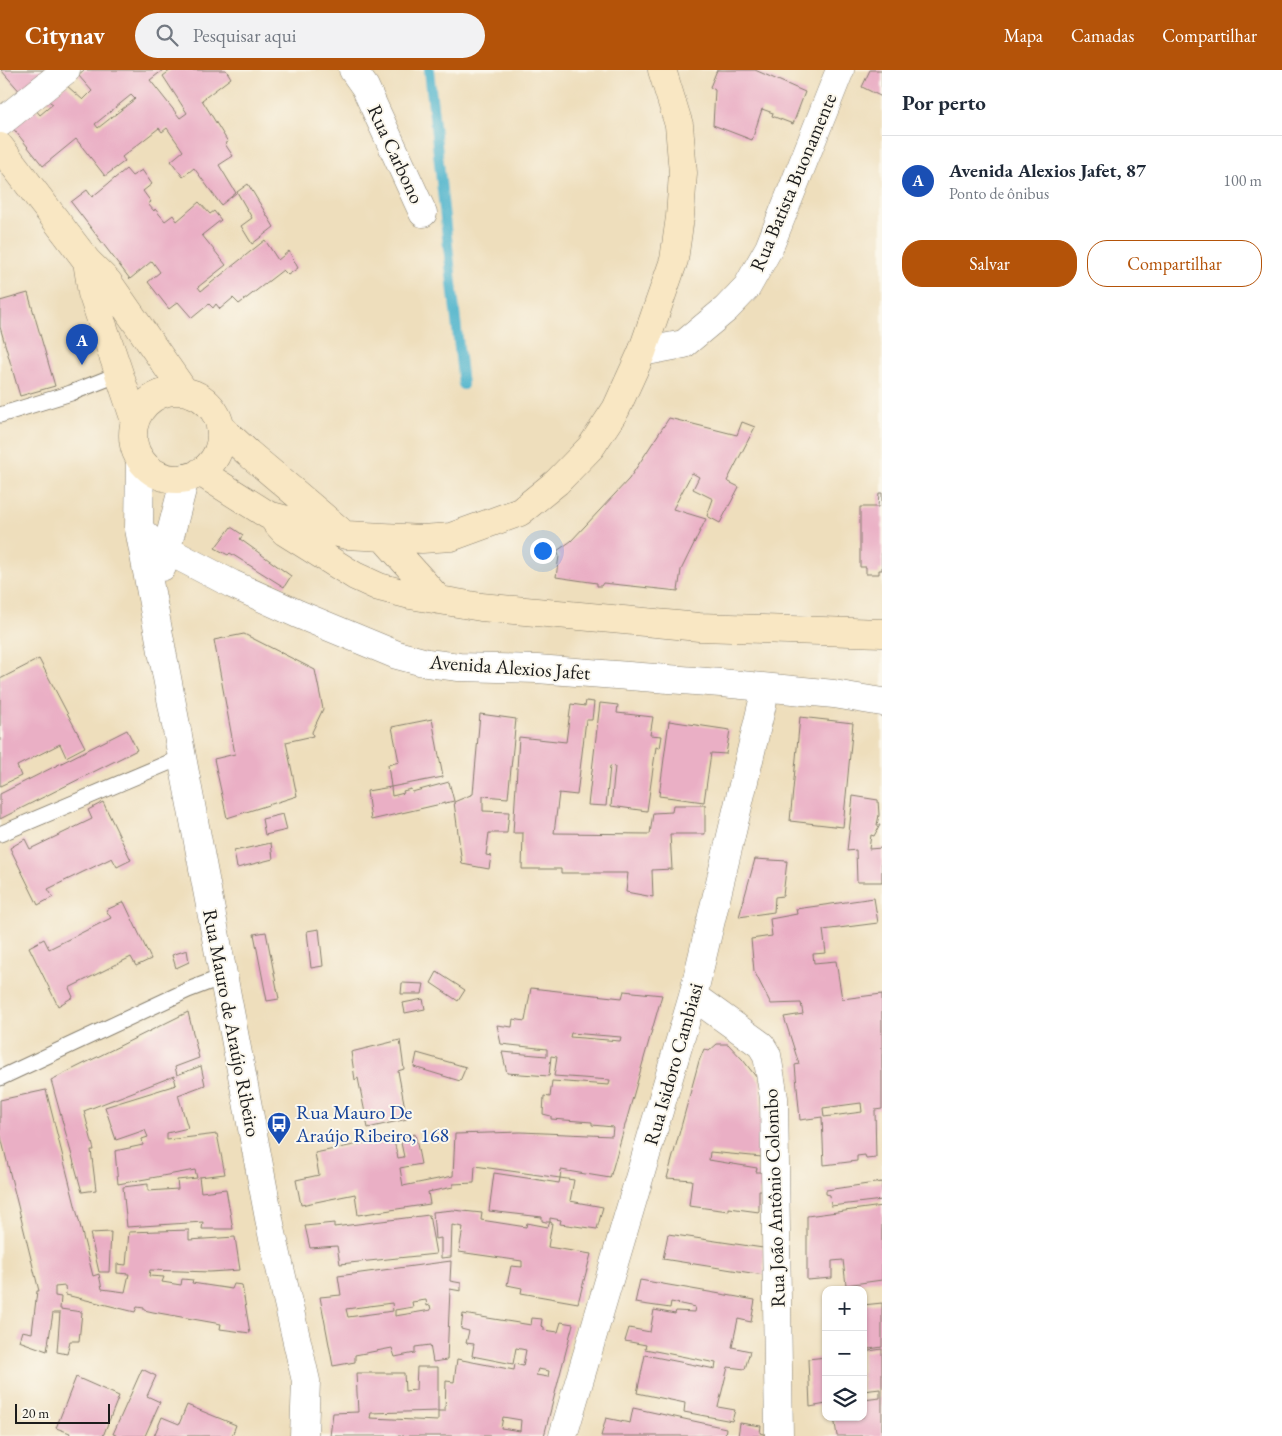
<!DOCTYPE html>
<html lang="pt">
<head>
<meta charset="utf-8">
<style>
	body { margin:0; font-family:"EB Garamond",serif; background:#f2f2f3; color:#1f2937 }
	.controls { position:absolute; right:15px; bottom:15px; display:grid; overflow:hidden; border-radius:10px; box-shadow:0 1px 4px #0004 }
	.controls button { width:45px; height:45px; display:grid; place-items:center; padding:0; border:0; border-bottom:1px solid #e0e1e3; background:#fff; color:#1f2937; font:25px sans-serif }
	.scale { position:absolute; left:15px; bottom:12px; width:95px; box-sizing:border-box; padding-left:5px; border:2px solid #1c1c1c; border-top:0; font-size:14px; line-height:18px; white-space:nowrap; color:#1c1c1c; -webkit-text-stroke:4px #fbf7ec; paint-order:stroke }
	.you { position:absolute; left:542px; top:480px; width:18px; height:18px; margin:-12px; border:4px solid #fff; border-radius:50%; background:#1a73e8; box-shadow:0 0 0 8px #1a73e833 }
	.badge { display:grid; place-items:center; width:32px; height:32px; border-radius:50%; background:#b45309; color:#fff; font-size:16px; font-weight:700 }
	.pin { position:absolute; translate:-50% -41px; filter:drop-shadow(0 1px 2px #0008) }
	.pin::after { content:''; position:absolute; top:26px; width:18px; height:15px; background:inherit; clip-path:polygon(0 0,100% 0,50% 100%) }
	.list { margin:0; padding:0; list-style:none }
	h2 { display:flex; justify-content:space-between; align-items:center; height:65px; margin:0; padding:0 20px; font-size:21px }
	h2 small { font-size:16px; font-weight:400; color:#747a83 }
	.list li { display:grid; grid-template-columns:32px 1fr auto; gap:15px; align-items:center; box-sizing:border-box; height:90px; padding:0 20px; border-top:1px solid #e0e1e3 }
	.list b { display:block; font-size:19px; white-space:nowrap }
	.list p { margin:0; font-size:16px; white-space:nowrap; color:#747a83 }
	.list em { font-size:16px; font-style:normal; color:#747a83 }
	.actions { display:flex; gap:10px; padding:15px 20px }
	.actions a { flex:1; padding:11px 0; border:1px solid #b45309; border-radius:20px; text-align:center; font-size:18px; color:#b45309 }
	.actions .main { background:#b45309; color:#fff }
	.icon { flex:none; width:28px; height:28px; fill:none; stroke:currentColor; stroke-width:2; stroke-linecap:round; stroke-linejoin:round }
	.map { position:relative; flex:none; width:882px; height:1366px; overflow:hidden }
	header { display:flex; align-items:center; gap:30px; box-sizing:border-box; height:70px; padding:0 25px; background:#b45309; color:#fff }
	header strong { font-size:24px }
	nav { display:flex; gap:28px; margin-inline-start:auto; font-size:18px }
	.search { width:350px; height:45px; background:#f2f2f3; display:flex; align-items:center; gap:12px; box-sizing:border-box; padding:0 18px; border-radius:28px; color:#747a83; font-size:19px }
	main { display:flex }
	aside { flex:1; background:#fff }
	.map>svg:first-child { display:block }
</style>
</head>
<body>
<header>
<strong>Citynav</strong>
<div class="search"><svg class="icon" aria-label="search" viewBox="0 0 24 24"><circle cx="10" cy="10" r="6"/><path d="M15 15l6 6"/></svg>Pesquisar aqui</div>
<nav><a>Mapa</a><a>Camadas</a><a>Compartilhar</a></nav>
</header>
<main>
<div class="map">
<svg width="882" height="1366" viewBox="0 0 882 1366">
	<rect width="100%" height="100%" fill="#fbf7ec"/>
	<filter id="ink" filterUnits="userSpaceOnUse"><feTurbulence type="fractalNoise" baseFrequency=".02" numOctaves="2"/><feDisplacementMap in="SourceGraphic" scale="10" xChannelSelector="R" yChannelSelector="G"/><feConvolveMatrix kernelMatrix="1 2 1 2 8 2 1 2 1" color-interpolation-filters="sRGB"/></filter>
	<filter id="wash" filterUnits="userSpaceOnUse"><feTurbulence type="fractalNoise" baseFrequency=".0096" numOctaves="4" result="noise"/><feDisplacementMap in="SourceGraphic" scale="20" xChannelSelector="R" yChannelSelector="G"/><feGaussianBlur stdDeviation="1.12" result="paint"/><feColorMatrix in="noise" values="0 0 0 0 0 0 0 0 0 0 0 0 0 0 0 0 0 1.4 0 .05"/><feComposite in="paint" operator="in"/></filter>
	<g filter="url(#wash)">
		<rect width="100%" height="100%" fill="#eedebc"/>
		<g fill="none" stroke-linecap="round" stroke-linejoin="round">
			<path stroke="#4cb2cb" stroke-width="10" d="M429,0L463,315"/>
		</g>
		<g id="blocks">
			<path fill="#eaafc5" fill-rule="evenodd" d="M1,0H53L22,24Z
				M84,0H163L150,10L180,48L187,43L163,6L171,0H226L231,8L202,30L228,72L225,74L233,86L219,95L236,123L221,135L194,98L183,107L171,91L183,81L167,58L162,62L159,58L122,87L125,91L105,106L76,69L43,96L12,57L35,39L40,45L53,34L47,30L66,15L83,30L92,21L78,5ZM131,25L135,29L98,58L95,54Z
				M717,0H755L805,22L793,54L772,46L773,43L762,39L752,70L713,55L715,20L710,17Z
				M870,0H882V27L862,17Z
				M126,99L132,106L142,100L152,114L143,121L151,132L148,134L154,141L155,139L165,151L173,145L177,151L199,132L210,144L214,141L221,150L202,165L226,195L198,217L201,221L265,170L278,190L289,181L298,198L288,205L283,200L239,234L233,228L220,239L216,234L213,238L209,234L192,248L178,232L169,239L148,212L160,202L152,191L130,209L71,132L87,120L92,127Z
				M248,114L274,157L252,174L241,156L252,148L237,122Z
				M28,223L55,316L20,326L0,257V231Z
				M669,348L737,365L742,352L755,357L727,411L739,417L720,453L707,446L713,429L693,419L699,407L692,403L673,439L706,449L681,500L678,521L603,513L601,516H597V513L556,507L559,486L557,481L571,471L629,409Z
				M879,423H882V500H879V504H866V497H860V437H878Z
				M231,457L243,465L240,469L291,506L284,517L230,483L228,485L215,478Z
				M244,564L315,600L323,639L312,662L313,666L286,672L297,726L227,748L214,689L235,684L214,570Z
				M39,589L85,677L66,687L60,674L17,696L21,706L0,716V609Z
				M586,631L594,632L592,650H586L577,725L559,723L554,763L650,764L653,743L672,742L673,735H705V764H670L672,799L652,800L653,827L626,822L628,803H561V799H522L523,763H513L519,667L566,672L571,634L585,636Z
				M600,633L618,635L617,643L653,647L650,665L662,666L660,678L656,677L647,741L611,736L615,697L610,696L606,736L588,735Z
				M480,644L516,649L508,728L483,726V741L509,742L507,763H489L486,785L491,786L489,799L462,794L454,732L473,724Z
				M800,647L853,653L843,757L790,751Z
				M432,649L443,707L391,717L388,695L399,692L392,657Z
				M669,651L730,660L726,684L711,683L704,732L659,726Z
				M127,660L137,680L0,749V724Z
				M449,712L454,731L371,750L367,721L391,717L392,726L404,723L403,721L411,719L412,722Z
				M853,726L878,730L879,745L877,755H880L874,766L871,765L869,779L882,778V812H857L856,780L847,781Z
				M103,732L131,790L117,797L112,788L48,819L53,827L38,835L10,778L25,769L30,779L92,749L88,740Z
				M283,744L287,760L265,765L262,749Z
				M271,773L273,789L237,798L234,781Z
				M755,789L787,791L783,826L775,827L774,842L739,847Z
				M874,828L878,853L823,860L826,883L813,884L814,893L836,891L842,929L882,924V1039L875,1040L876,1088L866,1089L865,1085L857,1086V1091L824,1095L822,1047L800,1050L795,995L799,994L784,947L803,944L801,933L771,934L754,901L751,869L772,866L770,849L797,844L796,839ZM861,1033L862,1042L824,1047L823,1038Z
				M124,832L151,889L136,896L131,887L69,918L73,927L58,936L29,877L44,869L49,879L111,848L106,840Z
				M319,859L323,896L311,898L307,861Z
				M266,862L279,929L267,931L254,864Z
				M187,880L189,892L176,898L172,885Z
				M437,902L465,920L458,931L431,913Z
				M402,913L424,914L422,924H401Z
				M531,918L622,928L624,921L662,925L610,1108L561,1100L560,1108L574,1110L570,1131L603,1137L597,1159L560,1154L561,1150L550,1148V1152H546L542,1151V1147L489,1141L494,1103L559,1113L560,1108L475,1096L474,1113L453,1114V1117L428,1122L430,1134L358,1145L355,1124L301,1135L296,1110L319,1105L315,1083L393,1067L398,1088L404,1087L400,1068L415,1064L421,1094L400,1098L403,1116L453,1106L455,1064L521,1062L612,1066L613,1057L592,1055V1052L551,1049V1046L543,1044L544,1026L550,1027L552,1011L609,1015L610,1010L554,1006L557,987L551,986L549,1006L507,1003L502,982L547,986V979L501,974L497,955L512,957L513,949L525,951ZM571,963L621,967L620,971L570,967Z
				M423,929L425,939L405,943L403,933Z
				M188,942L199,988L175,997L177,1005L201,996L205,1015L178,1025L188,1058L167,1063V1070L217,1064L225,1104L199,1107L201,1122L226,1119L233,1159H202L203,1152L127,1157L123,1117L148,1114V1121L178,1119L177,1110L197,1108L195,1100L118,1114L115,1081L143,1075L142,1069L148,1067L145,1060L116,1070L105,1037L176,1015L174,1006L84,1041L94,1080H91L96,1120L82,1122L51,1010Z
				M400,970L404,999L398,1001L407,1049L368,1058L358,1008L355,1010L351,982Z
				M717,974H728L743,990L760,1012L762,1087L710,1082L709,1090L757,1098L756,1102H762L763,1120H759V1142L729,1138V1141L689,1136L692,1110L667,1108L699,991L704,979L709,981Z
				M417,983L466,997L460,1011L414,997Z
				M46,1020L93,1206L99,1204L102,1219L125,1222L129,1204L117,1203V1194L126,1195L129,1162L189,1160V1170L235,1167L240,1200L210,1202L150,1200L149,1206L164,1207L162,1212L181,1215L182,1209L193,1210L192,1213L232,1219L234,1214L242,1215L250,1263L220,1259L221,1254L153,1242L144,1240V1238L137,1237L135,1242L66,1225L65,1216L55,1217V1226L61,1227L60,1239L82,1242L79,1271H70L67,1284L57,1282L60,1243H53L47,1281L19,1271L22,1261L32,1263L37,1221H39L0,1063V1030Z
				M882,1112V1130L831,1136L830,1125L826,1124V1120Z
				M882,1136V1210L846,1215L843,1190L832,1191V1208L807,1210V1146Z
				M453,1140L482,1143L481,1150L526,1157L527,1153L548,1157L550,1152L552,1153L548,1177L591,1184L578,1233L521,1223L522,1218L507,1215L511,1196L522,1197V1191L459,1182L463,1157L452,1155L451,1187L441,1188V1168L435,1169L433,1142Z
				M429,1145L436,1184L340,1194L337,1176L310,1178L305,1156L334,1153V1157Z
				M111,1162L109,1202H99L90,1163Z
				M668,1164L763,1178L764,1205L663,1189Z
				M451,1191L450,1211L461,1213V1221L450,1219L447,1290L433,1292L430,1275L415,1277V1283L395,1287L392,1278L355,1285V1292L333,1296L320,1227L341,1225L338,1206ZM426,1230L427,1236L430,1235L431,1240L395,1246V1240L413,1237L412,1232ZM392,1233L393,1241L348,1247L346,1239Z
				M640,1210L755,1230L751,1252L738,1249L732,1277L750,1281L745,1299L728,1297L718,1337L735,1340L732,1351L684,1342L685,1333L637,1323L645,1285L715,1299L716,1293L645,1279L646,1275L625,1271L629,1258L650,1262L654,1240L675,1244L676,1241L694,1242L695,1237L671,1232L670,1238L635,1233Z
				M882,1233V1277L863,1280V1235Z
				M463,1244L531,1255L532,1248L542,1249L541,1256L544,1257V1260L558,1262L561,1252L573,1254L544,1366H330L333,1343L358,1342L356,1303H404L405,1321L416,1320L417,1297H438V1341L371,1343L370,1348L438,1351V1341H445L446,1311L454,1312L457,1289L514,1300L515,1294L523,1296L526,1280L516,1278L513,1294L472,1286L474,1274L466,1273L469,1261L461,1259ZM538,1299L549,1301L548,1307L536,1305ZM503,1347L521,1350L520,1361L501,1358Z
				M882,1279V1366H837L834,1347H863V1330L880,1328V1319L863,1321V1282Z
				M826,1287V1334L810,1337L808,1289Z
				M142,1299L156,1306L147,1326L160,1332L145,1366H119L113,1364Z
				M76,1307L119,1326L103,1366H69L70,1363L56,1358Z
				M187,1335L236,1355L232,1366H154L162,1347L179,1354Z
				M633,1338L726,1358L725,1366H601L606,1348L630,1353Z
				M740,1353L761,1356L760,1363L770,1366H738Z"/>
		</g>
	</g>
	<g filter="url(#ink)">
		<use href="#blocks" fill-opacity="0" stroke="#857d6c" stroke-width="1"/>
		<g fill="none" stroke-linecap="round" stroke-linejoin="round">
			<defs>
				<path id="service" d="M0,345L71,323L119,304
					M0,764L182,687
					M0,1008L188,920L222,907"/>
				<path id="minor" d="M353,0L365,17L423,143
					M0,53L66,0
					M642,282L684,274L726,239L747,217L769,178L840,0
					M140,389L139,459L271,1159L306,1311L304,1366
					M139,459L153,473L232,514L298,544L397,585L427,593L459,597L537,599L721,613L834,624L882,632
					M162,497L185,408
					M693,926L761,975L767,985L774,1028L779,1366
					M563,1366L693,926L766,618"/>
				<path id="secondary" d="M0,77L87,191L108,212L184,321
					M87,191L92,223L135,351
					M133 365a44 44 0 1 1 88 0a44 44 0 1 1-88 0Z
					M220,357L248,383L339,460
					M200,402L268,445L346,465L422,469L451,467L520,442L557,412L591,377L616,339L642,282L674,190L680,147L683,103L679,55L662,0
					M275,451L285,462L355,506L379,517L410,525L481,537L699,557L882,563
					M383,467L439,530"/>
			</defs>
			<use href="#service" stroke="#857d6c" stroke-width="17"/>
			<use href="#minor" stroke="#857d6c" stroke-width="29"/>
			<use href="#secondary" stroke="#857d6c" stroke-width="29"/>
			<use href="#service" stroke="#fff" stroke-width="15"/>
			<use href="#minor" stroke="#fff" stroke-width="28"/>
			<use href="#secondary" stroke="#f9e7c3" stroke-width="28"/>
		</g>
	</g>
	<defs>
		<symbol id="bus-pin" viewBox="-11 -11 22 30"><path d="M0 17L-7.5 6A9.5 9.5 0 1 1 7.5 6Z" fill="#1a4fb4" stroke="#fbf7ec"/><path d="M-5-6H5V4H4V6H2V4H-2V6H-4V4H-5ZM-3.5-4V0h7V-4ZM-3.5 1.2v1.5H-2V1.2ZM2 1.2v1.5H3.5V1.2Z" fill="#fff"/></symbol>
	</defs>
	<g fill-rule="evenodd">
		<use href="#bus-pin" x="265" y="1040" width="28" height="38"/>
	</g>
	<g text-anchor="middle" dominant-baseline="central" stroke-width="4" stroke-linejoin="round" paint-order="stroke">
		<g font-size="20" fill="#1c1c1c" stroke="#fbf7ec">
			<text transform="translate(396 84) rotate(65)">Rua Carbono</text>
			<text transform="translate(793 112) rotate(-67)">Rua Batista Buonamente</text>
			<text transform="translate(510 597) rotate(4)">Avenida Alexios Jafet</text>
			<text transform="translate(232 953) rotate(79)">Rua Mauro de Araújo Ribeiro</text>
			<text transform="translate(673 994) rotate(-74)">Rua Isidoro Cambiasi</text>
			<text transform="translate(774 1128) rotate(-92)">Rua João Antônio Colombo</text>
		</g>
		<g font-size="20" fill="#164399" stroke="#fbf7ec" text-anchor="start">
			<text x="296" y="1042">Rua Mauro De<tspan x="296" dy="23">Araújo Ribeiro, 168</tspan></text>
		</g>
	</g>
</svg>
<div class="controls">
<button>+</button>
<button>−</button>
<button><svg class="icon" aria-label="layers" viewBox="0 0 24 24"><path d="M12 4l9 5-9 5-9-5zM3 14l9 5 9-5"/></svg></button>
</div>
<div class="scale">20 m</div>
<div class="you"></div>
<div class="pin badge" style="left:82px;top:295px;background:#1a4fb4">A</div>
</div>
<aside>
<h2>Por perto<small></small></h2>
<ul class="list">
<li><span class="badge" style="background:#1a4fb4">A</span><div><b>Avenida Alexios Jafet, 87</b><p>Ponto de ônibus</p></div><em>100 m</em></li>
</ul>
<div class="actions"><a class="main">Salvar</a><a>Compartilhar</a></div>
</aside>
</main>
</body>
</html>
